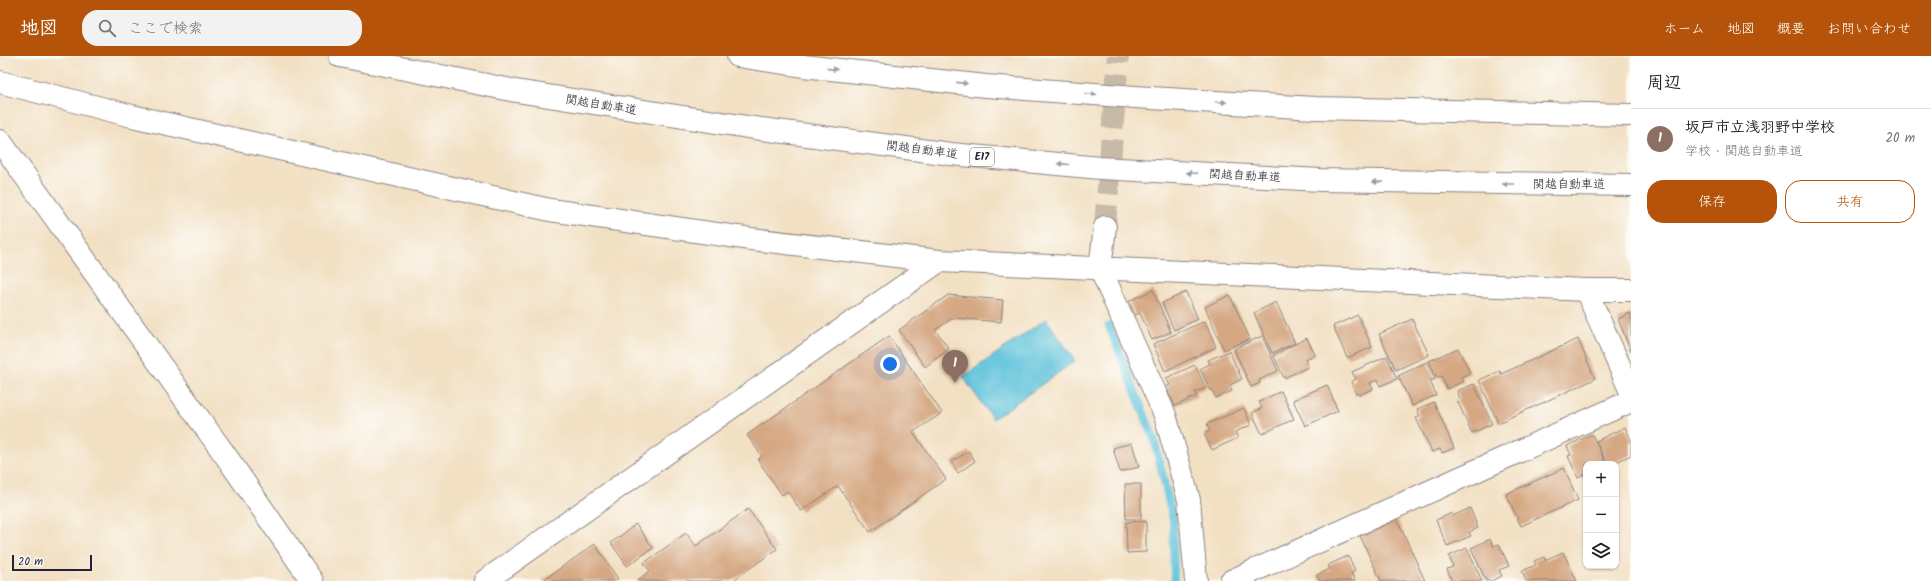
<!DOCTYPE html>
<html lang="ja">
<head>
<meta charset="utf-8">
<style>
	body { margin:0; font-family:Kalam,"Klee One",sans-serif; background:#f2f2f2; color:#222 }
	.controls { position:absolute; right:12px; bottom:12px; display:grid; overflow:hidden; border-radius:8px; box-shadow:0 1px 3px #0004 }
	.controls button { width:36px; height:36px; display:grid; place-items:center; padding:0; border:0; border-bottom:1px solid #e0e0e0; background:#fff; color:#222; font:20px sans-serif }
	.scale { position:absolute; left:12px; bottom:10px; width:80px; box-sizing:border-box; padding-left:4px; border:2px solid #22223b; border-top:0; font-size:11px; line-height:14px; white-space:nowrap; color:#22223b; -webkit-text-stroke:3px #fdfcf7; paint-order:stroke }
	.you { position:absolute; left:890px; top:308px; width:14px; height:14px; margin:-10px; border:3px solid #fff; border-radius:50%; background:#1a73e8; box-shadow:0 0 0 6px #1a73e833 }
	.badge { display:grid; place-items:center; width:26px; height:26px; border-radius:50%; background:#b45309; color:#fff; font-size:13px; font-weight:700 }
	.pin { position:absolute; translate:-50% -33px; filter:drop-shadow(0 1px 2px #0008) }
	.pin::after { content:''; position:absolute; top:21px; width:14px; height:12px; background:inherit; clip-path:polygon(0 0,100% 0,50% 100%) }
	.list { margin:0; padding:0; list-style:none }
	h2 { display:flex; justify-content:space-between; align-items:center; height:52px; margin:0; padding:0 16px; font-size:17px }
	h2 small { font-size:13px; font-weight:400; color:#767676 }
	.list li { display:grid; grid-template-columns:26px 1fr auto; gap:12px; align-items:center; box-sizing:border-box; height:60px; padding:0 16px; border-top:1px solid #e0e0e0 }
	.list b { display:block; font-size:15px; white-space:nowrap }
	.list p { margin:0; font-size:13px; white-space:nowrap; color:#767676 }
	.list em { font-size:13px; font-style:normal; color:#767676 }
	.actions { display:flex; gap:8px; padding:12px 16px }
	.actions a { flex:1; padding:9px 0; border:1px solid #b45309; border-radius:16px; text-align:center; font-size:14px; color:#b45309 }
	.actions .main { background:#b45309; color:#fff }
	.icon { flex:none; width:22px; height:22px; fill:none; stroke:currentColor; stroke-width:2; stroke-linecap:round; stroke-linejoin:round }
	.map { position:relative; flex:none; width:1631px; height:525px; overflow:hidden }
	header { display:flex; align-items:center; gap:24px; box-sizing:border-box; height:56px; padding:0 20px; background:#b45309; color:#fff }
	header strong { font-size:19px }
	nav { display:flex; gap:22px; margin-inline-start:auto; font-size:14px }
	.search { width:280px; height:36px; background:#f2f2f2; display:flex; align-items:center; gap:10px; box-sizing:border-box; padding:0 14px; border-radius:16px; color:#767676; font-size:15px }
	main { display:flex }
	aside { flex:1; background:#fff }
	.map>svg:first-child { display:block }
</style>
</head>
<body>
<header>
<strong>地図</strong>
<div class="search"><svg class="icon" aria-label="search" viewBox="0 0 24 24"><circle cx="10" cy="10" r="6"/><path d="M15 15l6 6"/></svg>ここで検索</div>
<nav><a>ホーム</a><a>地図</a><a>概要</a><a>お問い合わせ</a></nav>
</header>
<main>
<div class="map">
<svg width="1631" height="525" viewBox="0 0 1631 525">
	<rect width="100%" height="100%" fill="#fdfcf7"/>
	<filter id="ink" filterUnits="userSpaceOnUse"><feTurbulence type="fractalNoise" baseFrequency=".025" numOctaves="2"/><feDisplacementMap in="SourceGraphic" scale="8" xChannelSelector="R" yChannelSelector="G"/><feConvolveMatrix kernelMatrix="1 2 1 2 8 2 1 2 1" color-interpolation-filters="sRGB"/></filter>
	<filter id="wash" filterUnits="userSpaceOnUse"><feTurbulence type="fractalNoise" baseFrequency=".012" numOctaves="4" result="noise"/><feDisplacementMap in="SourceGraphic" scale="16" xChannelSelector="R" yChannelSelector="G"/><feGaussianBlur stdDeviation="0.9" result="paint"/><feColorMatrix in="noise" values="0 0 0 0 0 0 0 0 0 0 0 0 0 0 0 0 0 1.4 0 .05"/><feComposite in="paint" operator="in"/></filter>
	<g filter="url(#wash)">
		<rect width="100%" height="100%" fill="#f2e0c3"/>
		<path fill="#5ec3dc" stroke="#40728c" d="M1046,263L1075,305L993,363L963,321Z"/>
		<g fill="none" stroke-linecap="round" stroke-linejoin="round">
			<path stroke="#5ec3dc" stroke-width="8" d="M1109,270L1154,383L1173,463L1174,525"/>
		</g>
		<g id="blocks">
			<path fill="#d5a883" d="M1153,234L1171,276L1152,284L1140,257L1135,259L1129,245Z
				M1186,236L1198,263L1174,274L1162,247Z
				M948,239L1003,244L1001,266L953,262L935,274L949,293L925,311L899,274Z
				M1230,239L1250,283L1224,294L1205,251Z
				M1276,246L1295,287L1272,297L1254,257Z
				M1631,257V295L1618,263Z
				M1358,259L1372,291L1347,302L1333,270Z
				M1412,263L1429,299L1396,314L1379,278Z
				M1205,265L1216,291L1165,315L1153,288Z
				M889,280L942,357L913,376L946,423L870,476L838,430L801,455L787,435L782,439L758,404L762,400L747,379Z
				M1262,280L1278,315L1259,324L1260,327L1251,331L1234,293Z
				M1307,282L1315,299L1305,303L1308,311L1284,322L1273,299Z
				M1578,283L1595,323L1498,367L1479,324L1500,315L1501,318Z
				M1458,292L1470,317L1461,321L1464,325L1447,333L1441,320L1437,322L1429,305Z
				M1229,295L1242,323L1230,329L1232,335L1216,342L1212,334H1210L1200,313L1210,308L1208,304Z
				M1387,300L1397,323L1380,330L1378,323L1370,327L1373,333L1359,339L1358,336L1356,338L1351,326L1356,323L1352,316Z
				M1427,306L1435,323L1430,325L1436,339L1412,350L1398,320Z
				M1195,309L1206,332L1195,336L1197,340L1175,350L1166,331L1170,329L1166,322Z
				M1474,328L1492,368L1472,377L1457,344L1460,342L1457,335Z
				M1327,329L1338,355L1305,370L1293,344Z
				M1281,335L1294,363L1262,378L1252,357L1262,352L1259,346Z
				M1434,346L1454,392L1442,397L1440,393L1432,396L1416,362L1420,360L1417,353Z
				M1244,352L1251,369L1235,376L1238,382L1212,394L1204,378L1210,375L1207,368Z
				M1625,371L1631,384V399L1612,408H1607L1596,385Z
				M1592,378L1606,408H1586V418L1578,422L1568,400L1571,399L1567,390Z
				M1132,387L1139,411L1120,416L1113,392Z
				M969,395L975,405L958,417L951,406Z
				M1564,412L1578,444L1521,470L1506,438Z
				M1125,428H1141V463H1126Z
				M1470,452L1478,472L1469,476L1471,480L1447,490L1436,464L1452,457L1453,460Z
				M748,453L777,493L732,525H636L650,515L644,507L686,477L696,490Z
				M1397,463L1425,525H1381L1360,480Z
				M1146,465V496L1127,497L1126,466Z
				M636,468L653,492L627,510L611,487Z
				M1490,483L1493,490L1499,488L1509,510L1499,514L1502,520L1491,525H1486L1471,492Z
				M595,488L618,523L615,525H542Z
				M1467,492L1482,525H1452L1447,513L1453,511L1449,500Z
				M1563,496L1577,525H1526L1522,515L1536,509L1534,505L1544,501L1545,504Z
				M1348,500L1355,515L1351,517L1355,525H1320L1317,519L1330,513L1328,509Z"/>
		</g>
	</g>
	<g filter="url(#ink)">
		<use href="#blocks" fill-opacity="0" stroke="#8a817f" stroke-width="1"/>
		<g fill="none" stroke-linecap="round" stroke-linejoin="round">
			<path stroke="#c8baa8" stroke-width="22" stroke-dasharray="22 11" stroke-linecap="butt" d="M1105,171L1118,0"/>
			<defs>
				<path id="minor" d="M0,26L132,60L550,154L751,183L939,205L1586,234H1631
					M0,85L228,403L312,525
					M1105,171L1100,212L1165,359L1189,444L1196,525
					M1586,234L1631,336
					M485,525L939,205
					M1231,525L1631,345"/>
				<path id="motorway" d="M340,0L516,35L754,72L951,98L1100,112L1321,124L1631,129
					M738,0L803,10L986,30L1135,41L1315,52L1631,59"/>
			</defs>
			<use href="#minor" stroke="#8a817f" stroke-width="24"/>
			<use href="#motorway" stroke="#8a817f" stroke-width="24"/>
			<use href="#minor" stroke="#fff" stroke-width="22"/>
			<use href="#motorway" stroke="#fff" stroke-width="22"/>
		</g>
		<defs><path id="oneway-solid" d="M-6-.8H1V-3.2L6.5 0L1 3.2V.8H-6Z"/></defs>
		<g fill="#9c9ca7">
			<use href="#oneway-solid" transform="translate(832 13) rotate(6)"/>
			<use href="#oneway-solid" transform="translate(962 27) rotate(6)"/>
			<use href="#oneway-solid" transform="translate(1091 38) rotate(4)"/>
			<use href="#oneway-solid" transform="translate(1221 46) rotate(3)"/>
			<use href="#oneway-solid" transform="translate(1063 108) rotate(-175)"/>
			<use href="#oneway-solid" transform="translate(1192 117) rotate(-177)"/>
			<use href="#oneway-solid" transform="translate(1378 126) rotate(-179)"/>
			<use href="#oneway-solid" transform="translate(1508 128) rotate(-180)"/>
		</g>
	</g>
	<g text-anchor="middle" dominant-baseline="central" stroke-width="3.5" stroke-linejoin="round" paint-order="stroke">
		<rect fill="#fdfcf7" stroke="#646373" stroke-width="1" x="970" y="92" width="24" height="18" rx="3"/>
		<g font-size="11" font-weight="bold" fill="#22223b">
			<text x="982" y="101">E17</text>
		</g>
		<g font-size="12" fill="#22223b" stroke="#fdfcf7">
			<text transform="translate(601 49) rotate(9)">関越自動車道</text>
			<text transform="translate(922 94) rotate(7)">関越自動車道</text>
			<text transform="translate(1245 120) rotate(3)">関越自動車道</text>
			<text x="1569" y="128">関越自動車道</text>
		</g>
	</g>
</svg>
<div class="controls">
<button>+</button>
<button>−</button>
<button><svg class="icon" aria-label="layers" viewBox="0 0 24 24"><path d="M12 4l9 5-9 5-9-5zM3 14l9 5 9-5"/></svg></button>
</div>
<div class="scale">20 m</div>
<div class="you"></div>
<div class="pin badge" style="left:955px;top:327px;background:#8d6e63">1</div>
</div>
<aside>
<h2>周辺<small></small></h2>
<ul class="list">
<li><span class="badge" style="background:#8d6e63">1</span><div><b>坂戸市立浅羽野中学校</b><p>学校 · 関越自動車道</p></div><em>20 m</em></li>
</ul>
<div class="actions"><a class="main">保存</a><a>共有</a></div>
</aside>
</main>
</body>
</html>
